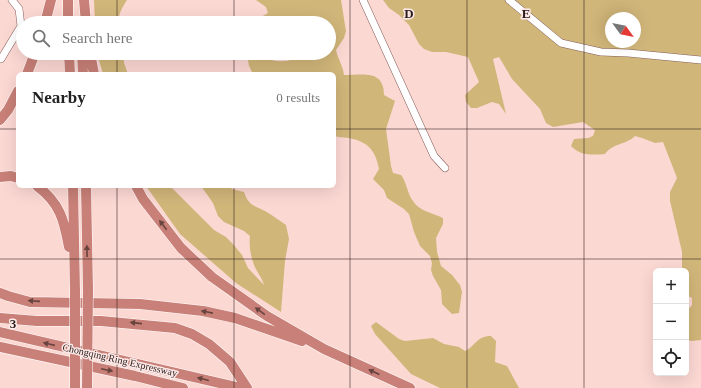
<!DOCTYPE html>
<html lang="en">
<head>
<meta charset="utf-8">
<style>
	body { margin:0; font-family:"Times New Roman",serif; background:#f2f2f2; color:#222 }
	.controls { position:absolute; right:12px; bottom:12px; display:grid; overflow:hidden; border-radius:6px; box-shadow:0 4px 16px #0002 }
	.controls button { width:36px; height:36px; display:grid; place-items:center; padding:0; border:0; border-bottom:1px solid #e0e0e0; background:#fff; color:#222; font:20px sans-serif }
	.compass { position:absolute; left:605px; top:12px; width:36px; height:36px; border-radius:50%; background:#fff; box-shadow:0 4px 16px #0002; rotate:123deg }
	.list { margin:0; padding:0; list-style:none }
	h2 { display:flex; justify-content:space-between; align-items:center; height:52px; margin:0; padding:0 16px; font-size:17px }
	h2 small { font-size:13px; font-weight:400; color:#767676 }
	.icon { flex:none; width:22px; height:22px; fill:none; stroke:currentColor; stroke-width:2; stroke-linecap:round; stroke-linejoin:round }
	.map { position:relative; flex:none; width:701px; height:388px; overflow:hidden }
	.search { position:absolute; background:#fff; box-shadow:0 4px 16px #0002; left:16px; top:16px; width:320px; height:44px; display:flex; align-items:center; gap:10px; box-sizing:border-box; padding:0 14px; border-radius:22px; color:#767676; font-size:15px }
	.panel { position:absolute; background:#fff; box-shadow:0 4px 16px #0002; left:16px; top:72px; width:320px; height:116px; border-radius:6px }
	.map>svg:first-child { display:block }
</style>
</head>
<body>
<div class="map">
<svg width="701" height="388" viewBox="0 0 701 388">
	<rect width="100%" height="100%" fill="#fcd8d3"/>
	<path fill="#d1b67a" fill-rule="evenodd" d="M94,0H127C122,8 118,14 119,23H95Z
		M256,0H341L346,31L344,38L336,50C338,59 343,66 344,75C363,75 384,69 384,95L395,101L386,129L391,166L393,173L401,175C407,183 407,193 413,201C419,211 433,213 443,218V224L436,238L437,252L441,266L452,275L460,285L462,292L459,313L452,314L442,304L441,290L433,276L431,270L432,263L430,256L420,246L414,232L409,214L404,209L387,198L384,190L373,179L379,169C376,153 370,143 353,139C347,137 340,138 334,136V74H253L249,66L248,60L253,56L260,54C270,61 280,63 291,60L287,53H329V23H258L261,17L268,13L266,7Z
		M383,0H701V340L692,341L686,340V312L692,305V298L686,295V271H682V252L670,201V192L677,178L663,142L655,143L642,138L635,136C626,145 613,143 605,154C593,155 580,156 571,146L574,139L588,138L593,136L595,130L583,122L553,127L546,123L540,109L512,79L499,57L493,59L506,114L499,104L492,102L477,108H471L466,102L465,95L479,82L468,57L446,52H432L424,49L419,44L409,25L399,15L389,8ZM611,18H635V42H611Z
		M97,53H123L124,63L128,74H103Z
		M146,186H170L214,230L226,237L233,244L242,255L248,268L264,285C262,277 255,270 253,262C250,253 249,244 250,236L244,231L224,222L218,216L213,203L201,186H229L232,189L244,192C249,208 258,206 270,214C275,217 280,221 286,225L289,239L285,261L281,312L236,283L180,234Z
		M376,322L399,339L405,341L433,338L444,344L459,347L465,351C476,346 476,336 491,336L496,341L495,362L507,366L519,388H440L411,374L375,334L371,326Z"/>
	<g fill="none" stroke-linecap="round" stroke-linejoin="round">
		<defs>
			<path id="minor" d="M363,0L434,156L445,168
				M509,0L561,43L601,52L628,53L701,60
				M0,59H1L21,26L19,9L12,0"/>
			<path id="highway" d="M68,0V23
				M84,0L86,23
				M45,23L51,0
				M69,53L70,74
				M82,53L83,74
				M90,53L94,74
				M27,74L35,53
				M0,120L8,110L18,91
				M0,177L11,176L18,178
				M37,186C60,203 64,220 69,247
				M73,186L75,291
				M86,186L88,290
				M136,186L143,199L181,248L212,277L267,316L324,349L410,388
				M0,293L8,296L30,302L140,304L203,311L235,318L302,341
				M0,318L37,321H101L175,328L192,334L209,344L230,362L247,388
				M0,332L241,388
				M0,347L135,376L183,388"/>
		</defs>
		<use href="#minor" stroke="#845d59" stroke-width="8"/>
		<use href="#highway" stroke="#fff" stroke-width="11"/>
		<use href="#minor" stroke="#fff" stroke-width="7"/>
		<use href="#highway" stroke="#c88078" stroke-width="10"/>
		<defs>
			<path id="highway-bridge" d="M75,291V388
				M87,388L88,290"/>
		</defs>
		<use href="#highway-bridge" stroke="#fff" stroke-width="11" stroke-linecap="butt"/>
		<use href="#highway-bridge" stroke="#c88078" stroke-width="10"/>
	</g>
	<defs><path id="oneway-solid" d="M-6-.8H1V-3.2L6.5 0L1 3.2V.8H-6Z"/></defs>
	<g fill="#69433e">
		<use href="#oneway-solid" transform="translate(163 225) rotate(-127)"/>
		<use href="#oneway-solid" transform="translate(87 251) rotate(-91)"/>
		<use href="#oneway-solid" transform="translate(34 301) rotate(-176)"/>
		<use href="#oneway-solid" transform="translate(260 311) rotate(-144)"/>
		<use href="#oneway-solid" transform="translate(207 312) rotate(-169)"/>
		<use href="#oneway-solid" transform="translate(136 323) rotate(-174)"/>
		<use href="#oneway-solid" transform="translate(49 344) rotate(-167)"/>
		<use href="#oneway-solid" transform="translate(107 370) rotate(12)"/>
		<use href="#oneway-solid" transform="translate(374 372) rotate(-155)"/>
		<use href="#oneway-solid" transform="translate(203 379) rotate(-166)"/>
	</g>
	<path fill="none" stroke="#2a1a18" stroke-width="1" stroke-opacity="0.55" d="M117,0V23M234,0V23M350,0V388M467,0V388M584,0V388M117,53V74M234,53V74M0,129H18M334,129H701M117,186V388M234,186V388M0,259H701"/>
	<g text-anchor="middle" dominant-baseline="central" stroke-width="3" stroke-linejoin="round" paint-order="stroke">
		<g font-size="10" fill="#2a1a18" stroke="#fdeae8">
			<text transform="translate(120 360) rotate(13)">Chongqing Ring Expressway</text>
		</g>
	</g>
	<g font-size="13" text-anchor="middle" font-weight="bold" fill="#2a1a18" stroke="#fdeae8" stroke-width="3" stroke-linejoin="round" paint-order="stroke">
		<text x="409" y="18">D</text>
		<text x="526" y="18">E</text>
		<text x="13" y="328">3</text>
	</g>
</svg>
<div class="controls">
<button>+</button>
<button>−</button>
<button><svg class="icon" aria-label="locate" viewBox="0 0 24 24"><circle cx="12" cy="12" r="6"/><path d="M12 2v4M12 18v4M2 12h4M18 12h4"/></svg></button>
</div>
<svg class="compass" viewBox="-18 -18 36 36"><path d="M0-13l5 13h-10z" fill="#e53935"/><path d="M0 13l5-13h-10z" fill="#767676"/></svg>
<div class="search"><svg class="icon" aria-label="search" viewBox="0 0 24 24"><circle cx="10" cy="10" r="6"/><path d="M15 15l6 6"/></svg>Search here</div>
<section class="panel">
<h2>Nearby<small>0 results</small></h2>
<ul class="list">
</ul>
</section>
</div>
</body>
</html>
